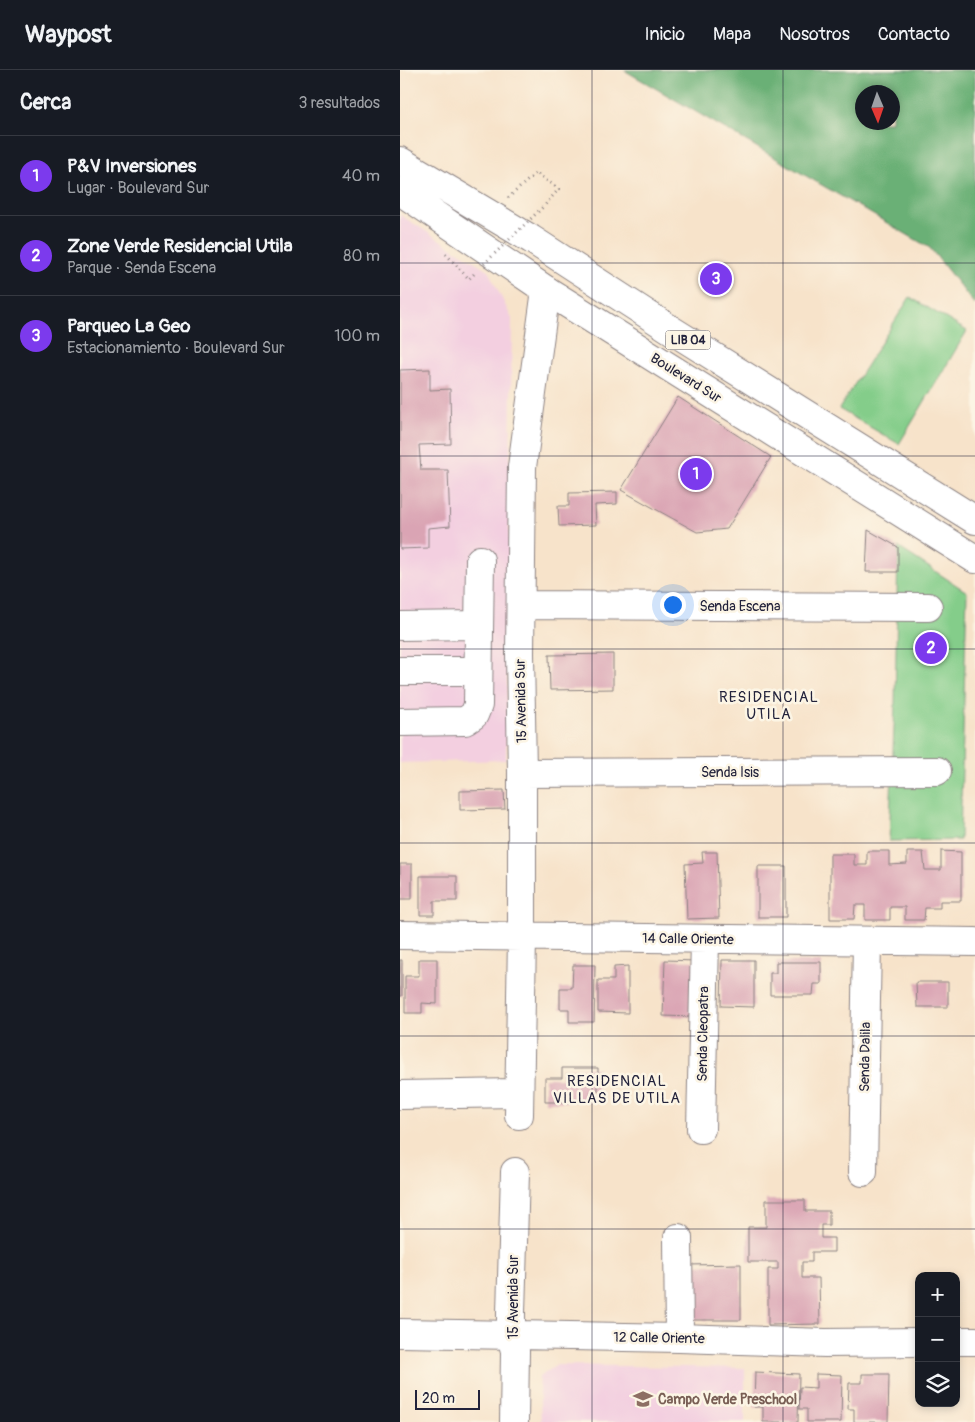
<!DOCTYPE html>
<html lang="es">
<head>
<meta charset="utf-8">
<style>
	body { margin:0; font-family:Pangolin,sans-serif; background:#20242c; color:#f1f3f6 }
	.controls { position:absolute; right:15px; bottom:15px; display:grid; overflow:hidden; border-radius:10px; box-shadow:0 2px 8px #0003 }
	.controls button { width:45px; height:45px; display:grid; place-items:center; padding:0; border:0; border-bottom:1px solid #363941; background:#171b24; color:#f1f3f6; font:25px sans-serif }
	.compass { position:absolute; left:455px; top:15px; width:45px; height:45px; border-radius:50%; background:#171b24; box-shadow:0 2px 8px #0003; rotate:178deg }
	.scale { position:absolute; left:15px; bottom:12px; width:65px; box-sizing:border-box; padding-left:5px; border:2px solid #22223b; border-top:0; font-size:14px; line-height:18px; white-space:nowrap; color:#22223b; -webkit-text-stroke:4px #fcf5e5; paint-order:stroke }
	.you { position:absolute; left:272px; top:534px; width:18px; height:18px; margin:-12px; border:4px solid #fff; border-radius:50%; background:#1a73e8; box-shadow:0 0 0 8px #1a73e833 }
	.badge { display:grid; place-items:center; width:32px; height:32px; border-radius:50%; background:#7c3aed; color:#fff; font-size:16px; font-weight:700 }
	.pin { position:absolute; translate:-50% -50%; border:2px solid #fff; box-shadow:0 1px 5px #0006 }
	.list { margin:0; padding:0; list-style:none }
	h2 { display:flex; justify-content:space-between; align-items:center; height:65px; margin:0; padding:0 20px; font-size:21px }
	h2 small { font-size:16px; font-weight:400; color:#9ea1a6 }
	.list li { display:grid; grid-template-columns:32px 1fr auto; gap:15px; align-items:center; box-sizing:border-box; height:80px; padding:0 20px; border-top:1px solid #363941 }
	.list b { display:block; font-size:19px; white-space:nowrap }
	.list p { margin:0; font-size:16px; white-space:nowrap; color:#9ea1a6 }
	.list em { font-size:16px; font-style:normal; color:#9ea1a6 }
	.icon { flex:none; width:28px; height:28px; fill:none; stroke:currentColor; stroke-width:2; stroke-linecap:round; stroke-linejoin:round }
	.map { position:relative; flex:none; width:575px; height:1352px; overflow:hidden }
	header { display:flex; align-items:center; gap:30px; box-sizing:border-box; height:70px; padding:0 25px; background:#171b24; border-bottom:1px solid #363941 }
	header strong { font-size:24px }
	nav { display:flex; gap:28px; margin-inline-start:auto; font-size:18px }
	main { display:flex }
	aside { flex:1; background:#171b24 }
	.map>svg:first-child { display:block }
</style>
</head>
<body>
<header>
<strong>Waypost</strong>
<nav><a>Inicio</a><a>Mapa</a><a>Nosotros</a><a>Contacto</a></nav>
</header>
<main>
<aside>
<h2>Cerca<small>3 resultados</small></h2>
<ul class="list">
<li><span class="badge">1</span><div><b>P&amp;V Inversiones</b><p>Lugar · Boulevard Sur</p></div><em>40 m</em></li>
<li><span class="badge">2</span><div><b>Zone Verde Residencial Utila</b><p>Parque · Senda Escena</p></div><em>80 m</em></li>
<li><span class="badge">3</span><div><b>Parqueo La Geo</b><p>Estacionamiento · Boulevard Sur</p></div><em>100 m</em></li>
</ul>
</aside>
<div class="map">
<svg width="575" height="1352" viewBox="0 0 575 1352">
	<rect width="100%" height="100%" fill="#fcf5e5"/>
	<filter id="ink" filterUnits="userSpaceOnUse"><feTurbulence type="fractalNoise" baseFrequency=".02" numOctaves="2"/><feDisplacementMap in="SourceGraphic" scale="10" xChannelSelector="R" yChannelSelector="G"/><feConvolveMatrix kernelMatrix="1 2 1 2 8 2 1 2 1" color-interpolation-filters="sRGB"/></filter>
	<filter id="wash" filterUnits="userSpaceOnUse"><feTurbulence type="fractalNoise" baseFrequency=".0096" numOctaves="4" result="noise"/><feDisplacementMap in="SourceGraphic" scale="20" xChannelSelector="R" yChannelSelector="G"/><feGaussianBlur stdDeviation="1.12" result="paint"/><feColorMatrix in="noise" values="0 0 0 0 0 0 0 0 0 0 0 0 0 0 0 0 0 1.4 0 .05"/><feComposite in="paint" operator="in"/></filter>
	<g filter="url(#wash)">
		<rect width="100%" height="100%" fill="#f7e3ca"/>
		<path fill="#f3cfe0" d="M0,145L88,200L112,249L106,690L0,693Z
			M157,1295L345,1298V1352H141L139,1307Z"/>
		<path fill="#84cd8a" stroke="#537862" d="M510,227L567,261L499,374L439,339Z
			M498,477L567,522L560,770L489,771L495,634Z"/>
		<path fill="#6bb076" stroke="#466958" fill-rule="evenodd" d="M224,0H575V235L530,178ZM462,22H492V52H462Z"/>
		<g id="blocks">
			<path fill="#daa4b4" d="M30,299V320L50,319L51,374L19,375L21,400H48L50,456L28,458V478L0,479V300Z
				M278,327L371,387L327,459L297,462L221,420Z
				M217,422V434L195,435L196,455L159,456L158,436H169V423Z
				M468,460L498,477V502H466Z
				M213,584V619L150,620L149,585Z
				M104,720L105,739L60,740V721Z
				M467,781H489V795L507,794V782H523L525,800H541V781L561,782V831H540V838H525L524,850H505V837H490V850H465V835H455L454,849H430V784H454V795H467Z
				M302,782H317L319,848L287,849L285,794L303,793Z
				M0,794H12V829H0Z
				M358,796H386V847H358Z
				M20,806H57V831H34V845H20Z
				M19,889H37V934L22,933V943H5V906H19Z
				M0,890H2V926H0Z
				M265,890L296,891L294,947L263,946Z
				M322,890H354V937L321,936Z
				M376,892H421V914H414L413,925H370V903H376Z
				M173,895H195L194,952H169V939H160V918H172Z
				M228,896V943L198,942V910H214V897Z
				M516,912H548V937H517Z
				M162,998H198V1021H191V1032H145V1008H162Z
				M366,1130H405V1141H429V1155H421V1168H434V1182H412V1192H402V1208H419L420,1254L368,1255V1199H378V1192H348V1157H366Z
				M341,1194V1250H288V1195Z
				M355,1302L399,1304L398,1352H363V1337H354Z
				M416,1304L442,1305L441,1352H407V1339H399L400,1317L416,1318Z
				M462,1304H489L488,1352H454V1339H448L449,1313H462Z"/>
		</g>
	</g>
	<g filter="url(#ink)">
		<use href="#blocks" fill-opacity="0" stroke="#8c8282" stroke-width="1"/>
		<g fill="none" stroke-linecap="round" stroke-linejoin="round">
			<defs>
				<path id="minor" d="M121,535L528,537
					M0,556L78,555
					M0,601H78
					M0,652L65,651L74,645L78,635L80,490
					M122,703L537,701
					M0,865L575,872
					M0,1025L119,1023
					M119,1045L122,867V703L120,583L122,397L146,220
					M301,1059L305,869
					M463,1102L467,871
					M278,1168L279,1268
					M0,1263L279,1268L425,1273L519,1272
					M556,1271H575
					M114,1352L115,1281L111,1266V1243L115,1102"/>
				<path id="highway" d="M0,91L131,169L273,261L575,450
					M0,121L146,220L575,489"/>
			</defs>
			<use href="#minor" stroke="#8c8282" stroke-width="30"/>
			<use href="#highway" stroke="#8c8282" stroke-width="30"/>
			<path stroke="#8c8282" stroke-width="3" stroke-dasharray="1 4" stroke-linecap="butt" d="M108,128L136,103L159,119L145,135
				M46,184L69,209L76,202"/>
			<use href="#minor" stroke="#fff" stroke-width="28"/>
			<use href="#highway" stroke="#fff" stroke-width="28"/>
			<path stroke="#8c8282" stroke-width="3" stroke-dasharray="1 4" stroke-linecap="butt" d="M84,194L145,135"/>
		</g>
	</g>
	<path fill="none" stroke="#22223b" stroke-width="1" stroke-opacity="0.55" d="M192,0V1352M383,0V1352M0,193H575M0,386H575M0,579H575M0,773H575M0,966H575M0,1159H575"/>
	<defs>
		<symbol id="school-bare" viewBox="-9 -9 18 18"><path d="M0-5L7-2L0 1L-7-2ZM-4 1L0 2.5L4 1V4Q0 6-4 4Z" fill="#8d6e63" stroke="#fcf5e5" stroke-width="2.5" paint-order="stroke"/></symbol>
	</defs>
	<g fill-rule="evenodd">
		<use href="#school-bare" x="229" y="1315" width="28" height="28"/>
	</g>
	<g text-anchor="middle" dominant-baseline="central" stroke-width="5" stroke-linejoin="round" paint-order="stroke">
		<rect fill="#fcf5e5" stroke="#63616e" stroke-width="1" x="265.5" y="260.5" width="45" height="19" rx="4"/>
		<g font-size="12" font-weight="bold" fill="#22223b">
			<text x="288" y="270">LIB 04</text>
		</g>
		<g font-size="14" fill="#22223b" stroke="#fcf5e5">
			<text transform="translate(286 308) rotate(32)">Boulevard Sur</text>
			<text x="340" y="536">Senda Escena</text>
			<text transform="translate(121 631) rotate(-91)">15 Avenida Sur</text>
			<text x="330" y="702">Senda Isis</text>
			<text transform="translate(288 869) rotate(1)">14 Calle Oriente</text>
			<text transform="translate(303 964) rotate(-89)">Senda Cleopatra</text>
			<text transform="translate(465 987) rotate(-89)">Senda Dalila</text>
			<text transform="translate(113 1227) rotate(-90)">15 Avenida Sur</text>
			<text transform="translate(259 1268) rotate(1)">12 Calle Oriente</text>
		</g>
		<g font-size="14" font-weight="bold" fill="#785e54" stroke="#fcf5e5" text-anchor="start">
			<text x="258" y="1329">Campo Verde Preschool</text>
		</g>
		<g font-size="15" letter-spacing="1" fill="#22223b" stroke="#fcf5e5">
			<text x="369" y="627">RESIDENCIAL<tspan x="369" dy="17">UTILA</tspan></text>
			<text x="217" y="1011">RESIDENCIAL<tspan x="217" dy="17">VILLAS DE UTILA</tspan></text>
		</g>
	</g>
</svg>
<div class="controls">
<button>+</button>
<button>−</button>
<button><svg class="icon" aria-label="layers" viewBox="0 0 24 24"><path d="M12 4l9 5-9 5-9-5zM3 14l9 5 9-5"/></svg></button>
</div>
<svg class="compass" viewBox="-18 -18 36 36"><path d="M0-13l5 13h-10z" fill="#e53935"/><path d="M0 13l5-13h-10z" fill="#9ea1a6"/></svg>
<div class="scale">20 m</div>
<div class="you"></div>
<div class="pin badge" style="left:296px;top:404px">1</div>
<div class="pin badge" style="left:531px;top:578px">2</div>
<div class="pin badge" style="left:316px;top:209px">3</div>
</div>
</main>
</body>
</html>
